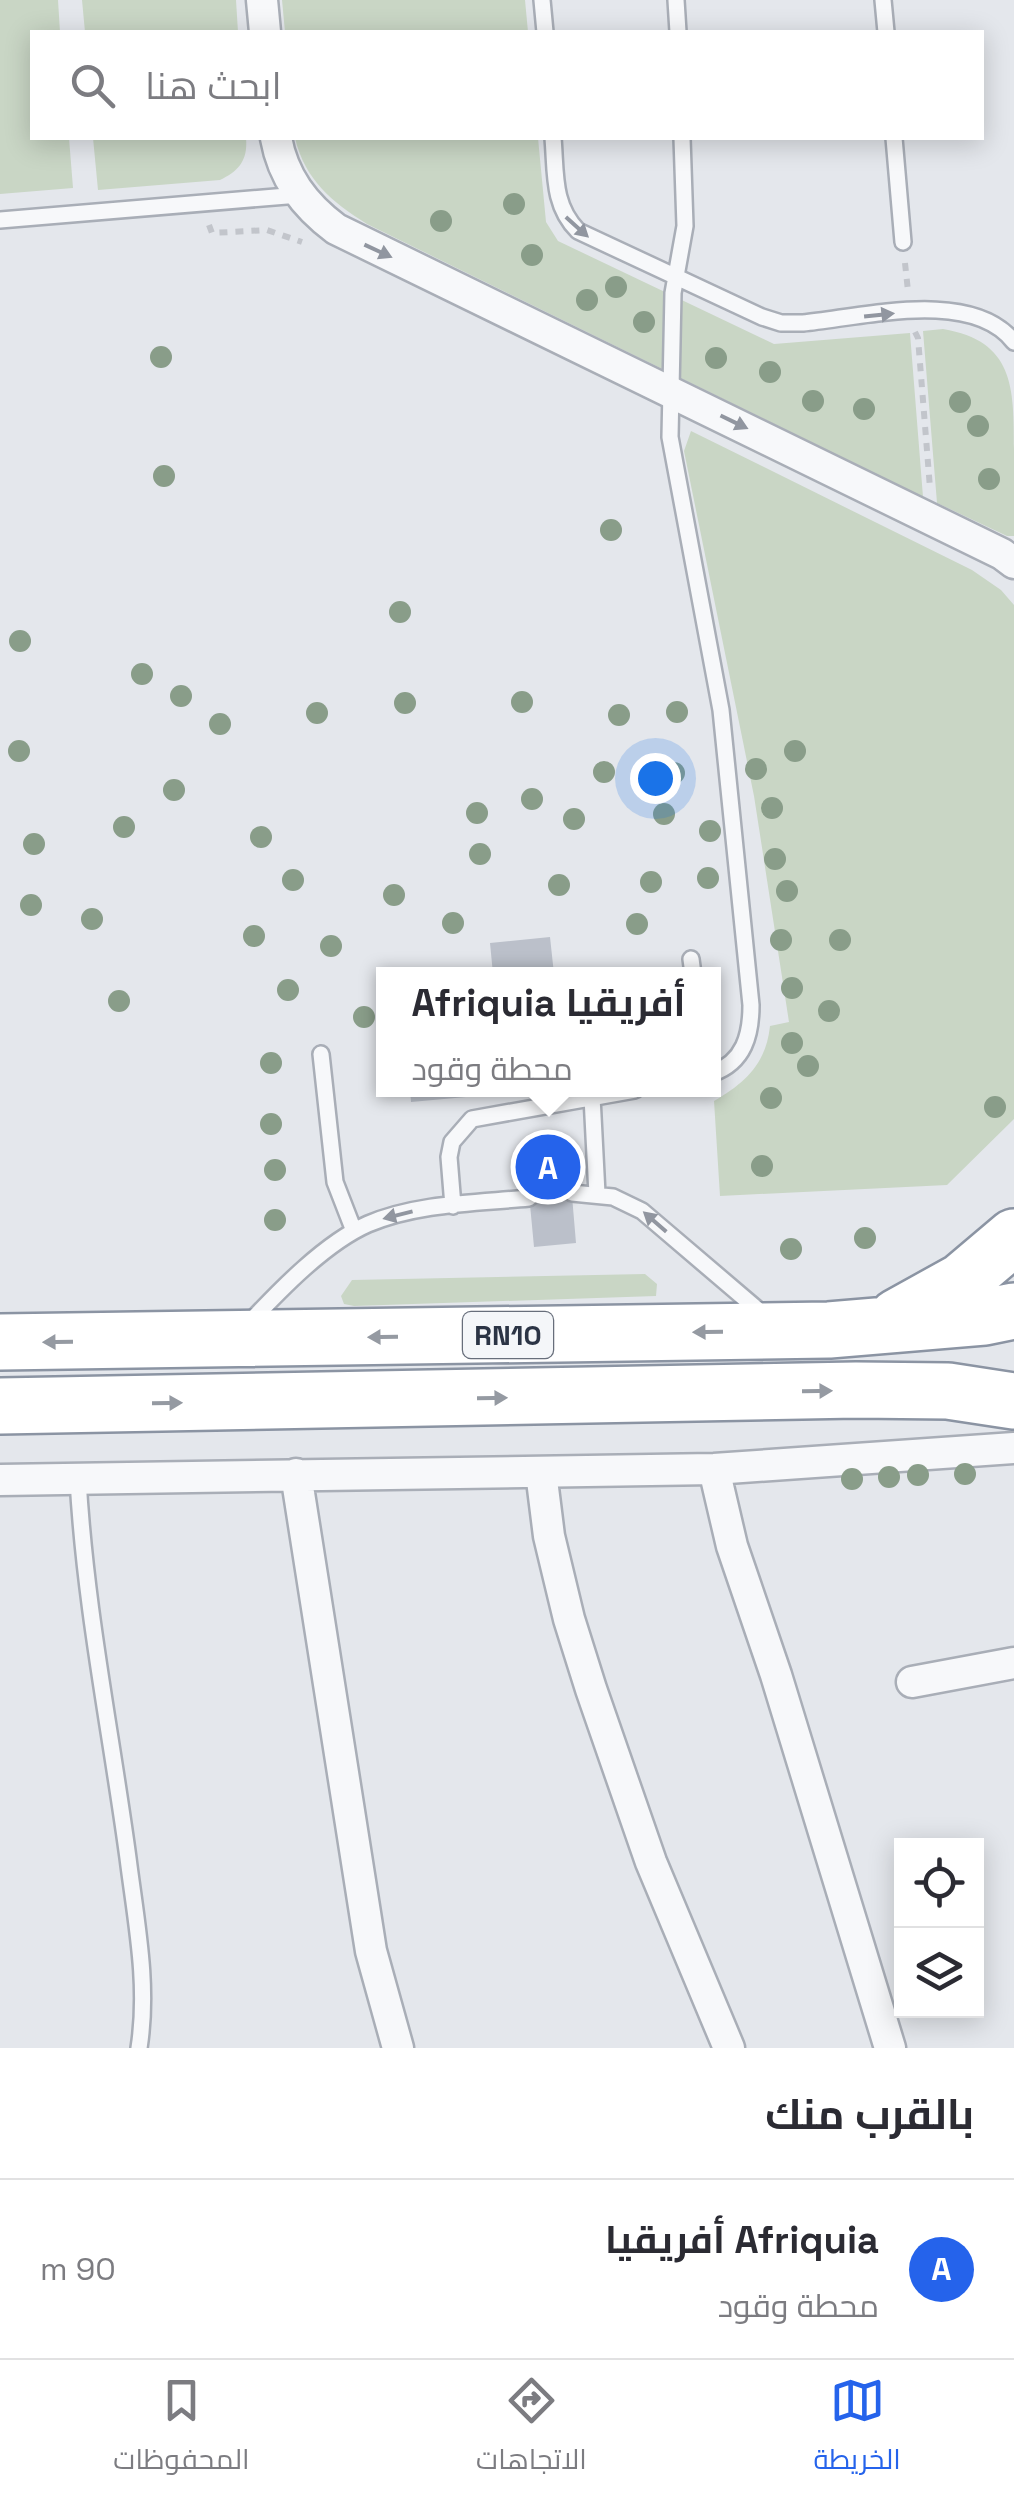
<!DOCTYPE html>
<html lang="ar">
<head>
<meta charset="utf-8">
<style>
	body { margin:0; font-family:"Space Grotesk",Cairo,sans-serif; background:#f2f2f3; color:#2b2b33; direction:rtl }
	.controls { position:absolute; right:30px; bottom:30px; display:grid; overflow:hidden; border-radius:0px; box-shadow:0 5px 25px #0003 }
	.controls button { width:90px; height:90px; display:grid; place-items:center; padding:0; border:0; border-bottom:2px solid #e1e1e2; background:#fff; color:#2b2b33; font:50px sans-serif }
	.you { position:absolute; left:655px; top:778px; width:35px; height:35px; margin:-25px; border:8px solid #fff; border-radius:50%; background:#1a73e8; box-shadow:0 0 0 15px #1a73e833 }
	.badge { display:grid; place-items:center; width:65px; height:65px; border-radius:50%; background:#2563eb; color:#fff; font-size:32px; font-weight:700 }
	.pin { position:absolute; translate:-50% -50%; border:5px solid #fff; box-shadow:0 2px 10px #0006 }
	.popup { position:absolute; left:376px; top:967px; width:345px; height:130px; box-sizing:border-box; display:grid; place-content:center; border-radius:0px; background:#fff; filter:drop-shadow(0 2px 8px #0005); font-size:32px; white-space:nowrap; color:#7c7c81 }
	.popup b { font-size:38px; color:#2b2b33 }
	.popup::after { content:''; position:absolute; left:50%; top:100%; margin-left:-20px; border:20px solid transparent; border-top-color:#fff }
	.list { margin:0; padding:0; list-style:none }
	h2 { display:flex; justify-content:space-between; align-items:center; height:130px; margin:0; padding:0 40px; font-size:42px }
	h2 small { font-size:32px; font-weight:400; color:#7c7c81 }
	.list li { display:grid; grid-template-columns:65px 1fr auto; gap:30px; align-items:center; box-sizing:border-box; height:180px; padding:0 40px; border-top:2px solid #e1e1e2 }
	.list b { display:block; font-size:38px; white-space:nowrap }
	.list p { margin:0; font-size:32px; white-space:nowrap; color:#7c7c81 }
	.list em { font-size:32px; font-style:normal; color:#7c7c81 }
	.icon { flex:none; width:55px; height:55px; fill:none; stroke:currentColor; stroke-width:2; stroke-linecap:round; stroke-linejoin:round }
	.map { position:relative; flex:none; width:1014px; height:2048px; overflow:hidden; direction:ltr }
	.search { position:absolute; background:#fff; box-shadow:0 5px 25px #0003; left:30px; right:30px; top:30px; height:110px; display:flex; align-items:center; gap:25px; box-sizing:border-box; padding:0 35px; border-radius:0px; color:#7c7c81; font-size:38px }
	.sheet { height:310px; background:#fff }
	nav { display:flex; justify-content:space-around; align-items:center; box-sizing:border-box; height:140px; border-top:2px solid #e1e1e2; background:#fff; font-size:28px; color:#7c7c81 }
	nav a { display:grid; justify-items:center; gap:5px }
	nav .on { color:#2563eb }
	.map>svg:first-child { display:block }
</style>
</head>
<body>
<div class="map">
<svg width="1014" height="2048" viewBox="0 0 1014 2048">
	<rect width="100%" height="100%" fill="#e4e7ec"/>
	<path fill="#c9d6c5" d="M0,0H58L60,32H32V138H69L73,188L0,194Z
		M82,0H236L238,32H85Z
		M282,0H525L528,32H285Z
		M93,138H246C248,160 239,171 220,180L98,190Z
		M295,138H538L546,222L558,241L774,344L910,333L923,497L367,224C332,202 305,180 295,138Z
		M943,329C1014,341 1014,387 1014,449C1014,478 1014,507 1014,536H1007L937,503L923,331Z
		M691,431L972,570L1001,590L1014,605V1119L947,1185L720,1196L714,1101C745,1083 766,1064 770,1026L789,1022L754,796L684,451Z
		M645,1274L657,1284L656,1296L354,1306L344,1304L341,1296L352,1280Z"/>
	<path fill="#bbc0ca" d="M550,937L554,974H493L490,943Z
		M410,1090H521V1092L411,1102Z
		M567,1137L576,1243L534,1247L524,1141Z"/>
	<g fill="none" stroke-linecap="round" stroke-linejoin="round">
		<defs>
			<path id="lane" d="M542,0L545,32
				M676,0L678,32
				M883,0L886,32
				M553,138C556,172 552,205 578,231L762,317L781,323H803C863,317 972,288 1014,342
				M682,138L685,226L673,293L670,437L721,710L751,1005C751,1035 744,1062 713,1073
				M894,138L903,242
				M0,220L299,195
				M691,959L693,974
				M321,1054L335,1182L354,1231
				M592,1097L597,1194
				M572,1193L613,1197L642,1211L764,1315
				M453,1206L449,1157L452,1142L472,1119L635,1090
				M248,1324C280,1290 325,1243 368,1224C417,1203 477,1203 529,1198
				M78,1479C85,1607 111,1732 128,1858C136,1922 149,1984 139,2048"/>
			<path id="street" d="M262,0L265,32
				M276,138C283,177 304,205 336,229L1002,554L1014,563
				M714,1469L732,1546L776,1675L890,2048
				M541,1472L549,1536L569,1619L591,1689L651,1862L729,2048
				M296,1474L371,1951L398,2048
				M0,1480L714,1469L1014,1448
				M912,1682L1014,1663"/>
			<path id="highway" d="M897,1317L962,1281L1014,1237
				M0,1342L829,1330L984,1317L1014,1311
				M0,1406L856,1390L948,1391L1014,1401"/>
		</defs>
		<use href="#lane" stroke="#a9aeb7" stroke-width="20"/>
		<use href="#street" stroke="#a9aeb7" stroke-width="35"/>
		<use href="#highway" stroke="#8b94a3" stroke-width="60"/>
		<path stroke="#c2c5cb" stroke-width="6" stroke-dasharray="8 8" stroke-linecap="butt" d="M209,225L212,233L267,230L302,242
			M905,263L908,291
			M915,332L918,338L930,488"/>
		<use href="#lane" stroke="#f7f8fa" stroke-width="15"/>
		<use href="#street" stroke="#f7f8fa" stroke-width="30"/>
		<use href="#highway" stroke="#fff" stroke-width="55"/>
	</g>
	<g fill="#899d89">
		<circle cx="514" cy="204" r="11"/>
		<circle cx="441" cy="221" r="11"/>
		<circle cx="532" cy="255" r="11"/>
		<circle cx="616" cy="287" r="11"/>
		<circle cx="587" cy="300" r="11"/>
		<circle cx="644" cy="322" r="11"/>
		<circle cx="161" cy="357" r="11"/>
		<circle cx="716" cy="358" r="11"/>
		<circle cx="770" cy="372" r="11"/>
		<circle cx="813" cy="401" r="11"/>
		<circle cx="960" cy="402" r="11"/>
		<circle cx="864" cy="409" r="11"/>
		<circle cx="978" cy="426" r="11"/>
		<circle cx="164" cy="476" r="11"/>
		<circle cx="989" cy="479" r="11"/>
		<circle cx="611" cy="530" r="11"/>
		<circle cx="400" cy="612" r="11"/>
		<circle cx="20" cy="641" r="11"/>
		<circle cx="142" cy="674" r="11"/>
		<circle cx="181" cy="696" r="11"/>
		<circle cx="522" cy="702" r="11"/>
		<circle cx="405" cy="703" r="11"/>
		<circle cx="677" cy="712" r="11"/>
		<circle cx="317" cy="713" r="11"/>
		<circle cx="619" cy="715" r="11"/>
		<circle cx="220" cy="724" r="11"/>
		<circle cx="19" cy="751" r="11"/>
		<circle cx="795" cy="751" r="11"/>
		<circle cx="756" cy="769" r="11"/>
		<circle cx="604" cy="772" r="11"/>
		<circle cx="674" cy="773" r="11"/>
		<circle cx="174" cy="790" r="11"/>
		<circle cx="532" cy="799" r="11"/>
		<circle cx="772" cy="808" r="11"/>
		<circle cx="477" cy="813" r="11"/>
		<circle cx="664" cy="814" r="11"/>
		<circle cx="574" cy="819" r="11"/>
		<circle cx="124" cy="827" r="11"/>
		<circle cx="710" cy="831" r="11"/>
		<circle cx="261" cy="837" r="11"/>
		<circle cx="34" cy="844" r="11"/>
		<circle cx="480" cy="854" r="11"/>
		<circle cx="775" cy="859" r="11"/>
		<circle cx="708" cy="878" r="11"/>
		<circle cx="293" cy="880" r="11"/>
		<circle cx="651" cy="882" r="11"/>
		<circle cx="559" cy="885" r="11"/>
		<circle cx="787" cy="891" r="11"/>
		<circle cx="394" cy="895" r="11"/>
		<circle cx="31" cy="905" r="11"/>
		<circle cx="92" cy="919" r="11"/>
		<circle cx="453" cy="923" r="11"/>
		<circle cx="637" cy="924" r="11"/>
		<circle cx="254" cy="936" r="11"/>
		<circle cx="781" cy="940" r="11"/>
		<circle cx="840" cy="940" r="11"/>
		<circle cx="331" cy="946" r="11"/>
		<circle cx="792" cy="988" r="11"/>
		<circle cx="288" cy="990" r="11"/>
		<circle cx="119" cy="1001" r="11"/>
		<circle cx="829" cy="1011" r="11"/>
		<circle cx="364" cy="1017" r="11"/>
		<circle cx="792" cy="1043" r="11"/>
		<circle cx="271" cy="1063" r="11"/>
		<circle cx="808" cy="1066" r="11"/>
		<circle cx="771" cy="1098" r="11"/>
		<circle cx="995" cy="1107" r="11"/>
		<circle cx="271" cy="1124" r="11"/>
		<circle cx="762" cy="1166" r="11"/>
		<circle cx="275" cy="1170" r="11"/>
		<circle cx="275" cy="1220" r="11"/>
		<circle cx="865" cy="1238" r="11"/>
		<circle cx="791" cy="1249" r="11"/>
		<circle cx="965" cy="1474" r="11"/>
		<circle cx="918" cy="1475" r="11"/>
		<circle cx="889" cy="1477" r="11"/>
		<circle cx="852" cy="1479" r="11"/>
	</g>
	<defs><path id="oneway-solid" d="M-6-.8H1V-3.2L6.5 0L1 3.2V.8H-6Z" transform="scale(2.5)"/></defs>
	<g fill="#9196a0">
		<use href="#oneway-solid" transform="translate(577 227) rotate(42)"/>
		<use href="#oneway-solid" transform="translate(378 251) rotate(25)"/>
		<use href="#oneway-solid" transform="translate(879 315) rotate(-6)"/>
		<use href="#oneway-solid" transform="translate(734 422) rotate(26)"/>
		<use href="#oneway-solid" transform="translate(398 1215) rotate(166)"/>
		<use href="#oneway-solid" transform="translate(655 1222) rotate(-139)"/>
	</g>
	<g fill="#959aa2">
		<use href="#oneway-solid" transform="translate(708 1332) rotate(179)"/>
		<use href="#oneway-solid" transform="translate(383 1337) rotate(179)"/>
		<use href="#oneway-solid" transform="translate(58 1342) rotate(179)"/>
		<use href="#oneway-solid" transform="translate(817 1391) rotate(-1)"/>
		<use href="#oneway-solid" transform="translate(492 1398) rotate(-1)"/>
		<use href="#oneway-solid" transform="translate(167 1403) rotate(-1)"/>
	</g>
	<g text-anchor="middle" dominant-baseline="central" stroke-width="10" stroke-linejoin="round" paint-order="stroke">
		<rect fill="#f4f6f9" stroke="#676e7b" stroke-width="2.5" x="463" y="1312" width="90" height="46" rx="8"/>
		<g font-size="28" font-weight="bold" fill="#2b3445">
			<text x="508" y="1335">RN10</text>
		</g>
	</g>
</svg>
<div class="controls">
<button><svg class="icon" aria-label="locate" viewBox="0 0 24 24"><circle cx="12" cy="12" r="6"/><path d="M12 2v4M12 18v4M2 12h4M18 12h4"/></svg></button>
<button><svg class="icon" aria-label="layers" viewBox="0 0 24 24"><path d="M12 4l9 5-9 5-9-5zM3 14l9 5 9-5"/></svg></button>
</div>
<div class="you"></div>
<div class="pin badge" style="left:548px;top:1167px">A</div>
<div class="popup"><b>Afriquia أفريقيا</b>محطة وقود</div>
<div class="search"><svg class="icon" aria-label="search" viewBox="0 0 24 24"><circle cx="10" cy="10" r="6"/><path d="M15 15l6 6"/></svg>ابحث هنا</div>
</div>
<section class="sheet">
<h2>بالقرب منك<small></small></h2>
<ul class="list">
<li><span class="badge">A</span><div><b>Afriquia أفريقيا</b><p>محطة وقود</p></div><em>90 m</em></li>
</ul>
</section>
<nav>
<a class="on"><svg class="icon" aria-label="map" viewBox="0 0 24 24"><path d="M3 6l6-2 6 2 6-2v14l-6 2-6-2-6 2zM9 4v14M15 6v14"/></svg>الخريطة</a>
<a><svg class="icon" aria-label="directions" viewBox="0 0 24 24"><path d="M12 3l9 9-9 9-9-9zM9 14v-3h6M13 9l2 2-2 2"/></svg>الاتجاهات</a>
<a><svg class="icon" aria-label="saved" viewBox="0 0 24 24"><path d="M7 4h10v16l-5-4-5 4z"/></svg>المحفوظات</a>
</nav>
</body>
</html>
